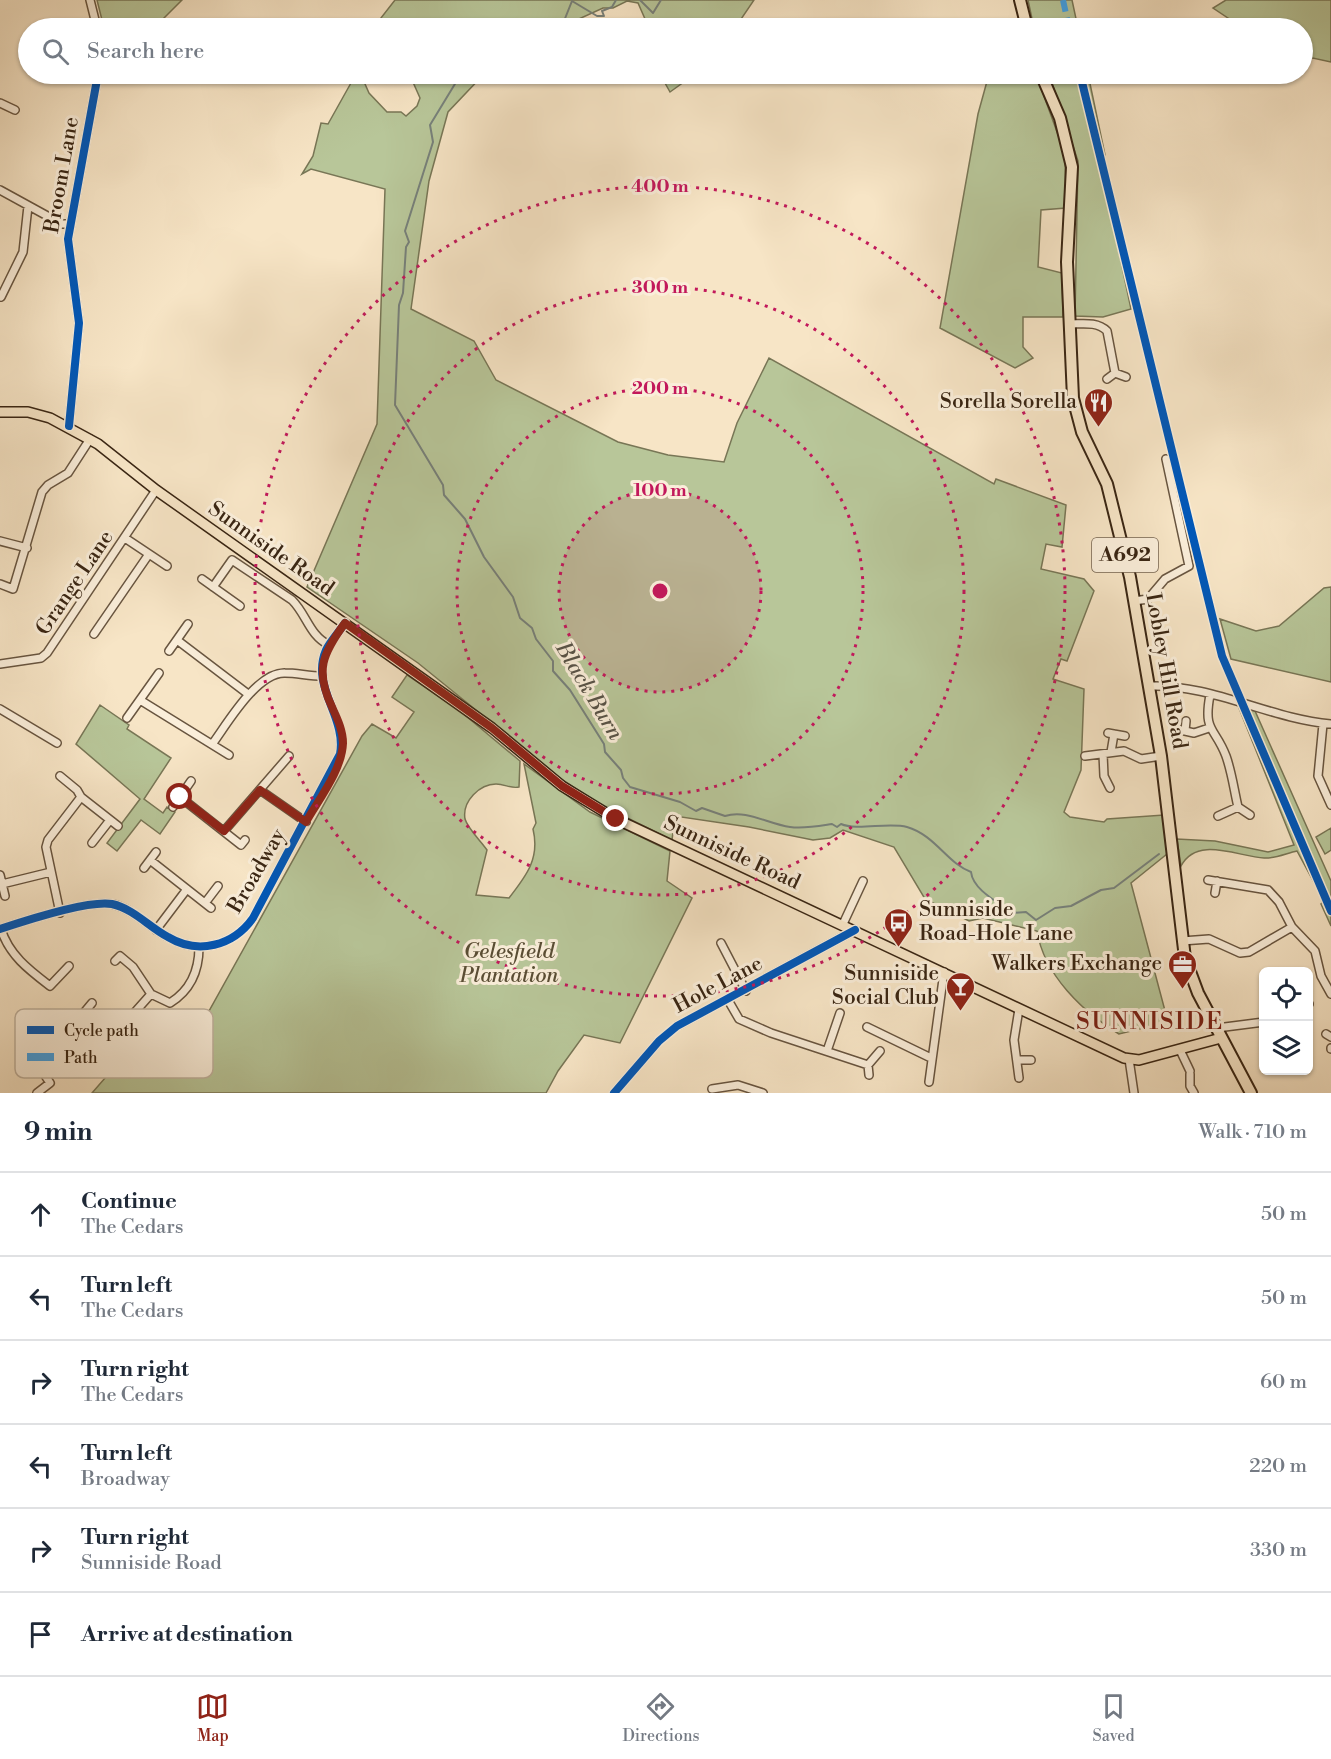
<!DOCTYPE html>
<html lang="en">
<head>
<meta charset="utf-8">
<style>
	body { margin:0; font-family:"Libre Bodoni",serif; background:#f6f6f7; color:#1f2937 }
	.controls { position:absolute; right:18px; bottom:18px; display:grid; overflow:hidden; border-radius:9px; box-shadow:0 2px 4px #0004 }
	.controls button { width:54px; height:54px; display:grid; place-items:center; padding:0; border:0; border-bottom:2px solid #e0e1e3; background:#fff; color:#1f2937; font:30px sans-serif }
	.stop { position:absolute; width:18px; height:18px; margin:-14px; border:4px solid #8f2418; border-radius:50%; background:#fff }
	.stop.end { background:#8f2418; border-color:#fff; box-shadow:0 2px 6px #0008 }
	.list { margin:0; padding:0; list-style:none }
	h2 { display:flex; justify-content:space-between; align-items:center; height:78px; margin:0; padding:0 24px; font-size:26px }
	h2 small { font-size:20px; font-weight:400; color:#747a83 }
	.list li { display:grid; grid-template-columns:39px 1fr auto; gap:18px; align-items:center; box-sizing:border-box; height:84px; padding:0 24px; border-top:2px solid #e0e1e3 }
	.list b { display:block; font-size:22px; white-space:nowrap }
	.list p { margin:0; font-size:20px; white-space:nowrap; color:#747a83 }
	.list em { font-size:20px; font-style:normal; color:#747a83 }
	.icon { flex:none; width:33px; height:33px; fill:none; stroke:currentColor; stroke-width:2; stroke-linecap:round; stroke-linejoin:round }
	.map { position:relative; flex:none; width:1331px; height:1093px; overflow:hidden }
	.search { position:absolute; background:#fff; box-shadow:0 2px 4px #0004; left:18px; right:18px; top:18px; height:66px; display:flex; align-items:center; gap:15px; box-sizing:border-box; padding:0 21px; border-radius:33px; color:#747a83; font-size:22px }
	.sheet { height:582px; background:#fff }
	nav { display:flex; justify-content:space-around; align-items:center; box-sizing:border-box; height:84px; border-top:2px solid #e0e1e3; background:#fff; font-size:16px; color:#747a83 }
	nav a { display:grid; justify-items:center; gap:3px }
	nav .on { color:#8f2418 }
	.map>svg:first-child { display:block }
</style>
</head>
<body>
<div class="map">
<svg width="1331" height="1093" viewBox="0 0 1331 1093">
	<rect width="100%" height="100%" fill="#f7e5c6"/>
	<filter id="stains"><feTurbulence type="fractalNoise" baseFrequency=".00333" numOctaves="4"/><feColorMatrix values="0 0 0 0 .2 0 0 0 0 .09 0 0 0 0 .02 0 0 0 .5 -.17"/></filter>
	<radialGradient id="worn" r=".72"><stop offset=".6" stop-color="#630" stop-opacity="0"/><stop offset="1" stop-color="#630" stop-opacity=".3"/></radialGradient>
	<path fill="#b8c699" stroke="#787656" stroke-width="1.5" d="M97,0H182L154,28H104Z
		M395,0H754L735,28H649L638,3L627,1L613,8H603L559,28H384L377,23Z
		M1028,0H1072L1078,28H1034Z
		M1226,0H1331V62L1303,56L1302,28H1243L1213,8Z
		M356,74L361,75L369,93L387,112H401L406,116L417,106L420,98L412,80L408,81L405,74H484L448,112L429,181L411,309L474,341L496,380L618,442L668,455L724,462L737,423L769,358L994,484L996,479L1066,505L1062,547L1046,544L1041,569L1084,579L1094,591L1067,661L1061,659L1053,679L1084,689L1081,770L1064,812L1070,817L1104,822L1107,819L1164,815L1167,854L1131,883L1168,1022L1119,1034C1083,1012 1044,975 1037,931L983,918L969,921L925,899L894,847L843,830L830,838L813,840L749,827L675,816L672,840L601,805L561,779L418,663L307,587L377,424L385,189L311,169L302,174L313,156L321,123L328,124Z
		M660,74H695L670,92Z
		M989,74H1036L1065,154L1066,208L1041,210L1038,267L1062,273L1063,317H1023V347L1033,358L1015,368L940,328L978,114Z
		M1049,74H1088L1105,155L1099,157L1131,309L1103,317L1075,316L1078,161Z
		M1331,587V682L1231,659L1220,619L1256,631L1279,626L1324,588Z
		M407,675L460,711L520,761L519,787C511,789 505,784 496,784C480,784 462,801 465,819C468,829 481,841 487,850L476,895L509,898C527,875 540,858 533,829L536,823L524,764L590,812L670,851L667,881L692,898L620,1043L584,1035L558,1071L546,1093H92L125,1055L137,1066L176,1023L194,1038L362,736L372,724L396,738L414,712L392,697Z
		M100,705L129,725L127,729L171,758L144,799L163,813L167,807L175,812L160,834L141,820L117,851L107,843L140,799L76,744Z
		M1239,708L1255,711L1331,881V926L1321,904L1324,901L1297,851C1287,853 1274,859 1264,858C1239,857 1197,835 1181,866L1177,839L1215,841L1268,852L1294,845Z
		M1331,828V850L1325,854L1316,837Z"/>
	<g fill="none" stroke-linecap="round" stroke-linejoin="round">
		<path stroke="#77807a" stroke-width="2" d="M640,0L653,13L661,0
			M543,28L551,23L564,21L572,1L597,16H604L602,11L612,7L616,0
			M461,74L430,125L433,142L405,231L409,242L406,247L403,293L399,305L395,405L443,485L444,495L465,519L484,557L513,597L520,618L532,628L536,639L553,661V671L570,690L604,744L605,752L621,770L623,778L630,787L680,802L696,811L702,808L725,816C746,809 768,824 790,827C804,829 819,826 832,824L837,827L841,824C857,831 888,822 907,827C935,835 948,864 971,872C973,890 998,902 1013,913L1026,912L1036,920L1055,908L1071,906L1101,890L1114,888L1159,854"/>
		<defs>
			<path id="minor" d="M90,0L97,28
				M0,103L15,110
				M0,190L62,224H70
				M1,297L23,252L28,206
				M1069,324C1082,324 1097,321 1107,331L1115,373
				M1107,379L1115,373L1126,377
				M1036,403L1074,405
				M69,426L79,323L68,239L98,74
				M125,538L167,566
				M0,541L27,548
				M202,579L240,606
				M0,584L13,589L42,492L48,485L68,473L90,439
				M213,587L232,560L292,600C307,615 309,635 329,645
				M1134,601L1148,599L1165,579L1189,566L1166,459
				M94,634L149,554
				M177,640L248,694
				M169,651L188,624
				M0,664L41,658L47,653L156,490
				M1150,686C1212,684 1270,719 1331,724
				M1210,695C1203,732 1215,727 1226,756C1232,773 1234,790 1238,807
				M140,700L229,755
				M0,709L57,743
				M127,718L159,673
				M1323,724L1318,776L1331,805
				M1174,729L1185,731L1186,721
				M1185,731L1194,733L1209,728
				M1108,733L1125,736
				M213,743C227,724 257,672 285,673C297,673 309,676 322,676
				M1111,752L1114,734
				M1103,754L1104,776L1110,788
				M1085,756L1124,751L1141,759L1161,756
				M60,776L77,790L81,797L118,826
				M260,790L306,822
				M180,797L241,845L245,840
				M173,807L191,781
				M1218,816L1238,807L1250,815
				M224,831L289,756
				M92,843L110,820
				M150,860L211,908
				M144,868L156,852
				M0,875L5,896
				M1208,880L1268,890L1279,902L1292,927L1315,951L1321,976L1331,994
				M2,884L51,872
				M1215,893L1217,881
				M205,903L218,886
				M60,913L46,847L48,840L81,797
				M843,924L863,881
				M0,929C24,921 89,900 112,904C134,909 149,927 168,937C198,955 233,946 253,918L340,754C347,717 310,687 326,650C331,640 339,632 345,623
				M1,929C9,955 29,970 50,986L69,966
				M156,930L187,889
				M1182,941L1209,939L1240,953L1249,952L1292,927
				M721,943L746,991
				M115,961L120,956L133,967L151,994L170,1003C191,990 199,970 199,947
				M728,1000L739,1019L771,1033L868,1065
				M1308,1005L1309,1004
				M82,1015L123,1049
				M72,1027L92,1003
				M867,1027L931,1058
				M1217,1028L1264,1022
				M1326,1034L1331,1037
				M21,1039L50,1083L37,1093
				M111,1039L151,994
				M1331,1049V1048
				M1180,1050L1190,1071
				M827,1051L840,1013
				M1129,1059L1134,1093
				M1018,1060H1031
				M1190,1074V1086L1194,1093
				M869,1075L868,1065L880,1051
				M1019,1078L1014,1040L1019,1009
				M929,1082L944,972
				M712,1089L738,1085L763,1093
				M614,1093L659,1041L677,1026L855,930"/>
			<path id="major" d="M0,412H28L50,418L98,444L156,490L492,728L562,786L616,819L1124,1058L1139,1060L1221,1038"/>
			<path id="highway" d="M1020,0L1027,28
				M1041,74L1060,118L1072,167L1067,262L1073,398L1082,432L1107,484L1130,577L1161,756L1185,958L1198,993L1251,1093"/>
		</defs>
		<use href="#minor" stroke="#685540" stroke-width="10"/>
		<use href="#major" stroke="#392513" stroke-width="12"/>
		<use href="#highway" stroke="#392513" stroke-width="14"/>
		<use href="#minor" stroke="#faeeda" stroke-width="7"/>
		<use href="#major" stroke="#f7e5c6" stroke-width="9"/>
		<use href="#highway" stroke="#f7e5c6" stroke-width="10"/>
		<path stroke="#3fa2ea" stroke-width="6" stroke-dasharray="12 6" stroke-linecap="butt" d="M1063,0L1069,28"/>
		<defs>
			<path id="cycleway" d="M1080,74L1222,656L1331,911
				M69,426L79,323L68,239L98,74
				M0,929C24,921 89,900 112,904C134,909 149,927 168,937C198,955 233,946 253,918L340,754C347,717 310,687 326,650C331,640 339,632 345,623
				M614,1093L659,1041L677,1026L855,930"/>
		</defs>
		<use href="#cycleway" stroke="#faeeda" stroke-width="11"/>
		<use href="#cycleway" stroke="#0057b8" stroke-width="8"/>
	</g>
	<g fill="none" stroke-linecap="round" stroke-linejoin="round">
		<path stroke="#8f2418" stroke-width="8" d="M180,797L224,831L260,790L306,822C319,799 342,770 343,743C343,730 337,718 332,707C315,671 322,654 345,623L492,728L562,786L616,819"/>
	</g>
	<circle cx="660" cy="591" r="101" fill="#c2185b" fill-opacity=".12"/>
	<g fill="none" stroke="#c2185b" stroke-width="3" stroke-dasharray="3 6">
		<circle cx="660" cy="591" r="101"/>
		<circle cx="660" cy="591" r="203"/>
		<circle cx="660" cy="591" r="304"/>
		<circle cx="660" cy="591" r="405"/>
	</g>
	<defs>
		<symbol id="restaurant-pin" viewBox="-11 -11 22 30"><path d="M0 17L-7.5 6A9.5 9.5 0 1 1 7.5 6Z" fill="#8f2418" stroke="#faeeda"/><path d="M-5-6h1v4h1v-4h1v4h1v-4h1v5L-1.5 .5V6h-2V.5L-5-1ZM5-6V6H3V1.5H1.5Q1.5-4 5-6Z" fill="#fff"/></symbol>
		<symbol id="bus-pin" viewBox="-11 -11 22 30"><path d="M0 17L-7.5 6A9.5 9.5 0 1 1 7.5 6Z" fill="#8f2418" stroke="#faeeda"/><path d="M-5-6H5V4H4V6H2V4H-2V6H-4V4H-5ZM-3.5-4V0h7V-4ZM-3.5 1.2v1.5H-2V1.2ZM2 1.2v1.5H3.5V1.2Z" fill="#fff"/></symbol>
		<symbol id="office-pin" viewBox="-11 -11 22 30"><path d="M0 17L-7.5 6A9.5 9.5 0 1 1 7.5 6Z" fill="#8f2418" stroke="#faeeda"/><path d="M-6-3h4V-5.5h4V-3h4V5H-6ZM-1-4.5V-3h2v-1.5ZM-6 0V1H6V0Z" fill="#fff"/></symbol>
		<symbol id="bar-pin" viewBox="-11 -11 22 30"><path d="M0 17L-7.5 6A9.5 9.5 0 1 1 7.5 6Z" fill="#8f2418" stroke="#faeeda"/><path d="M-6-5H6L.8 .8V4.5H3.5V6h-7V4.5H-.8V.8Z" fill="#fff"/></symbol>
	</defs>
	<g fill-rule="evenodd">
		<use href="#restaurant-pin" x="1082" y="386" width="33" height="45"/>
		<use href="#bus-pin" x="882" y="906" width="33" height="45"/>
		<use href="#office-pin" x="1166" y="948" width="33" height="45"/>
		<use href="#bar-pin" x="944" y="970" width="33" height="45"/>
	</g>
	<g text-anchor="middle" dominant-baseline="central" stroke-width="6" stroke-linejoin="round" paint-order="stroke">
		<rect fill="#faeeda" stroke="#73614f" stroke-width="1.5" x="1092" y="538" width="66" height="34" rx="4.5"/>
		<g font-size="20" font-weight="bold" fill="#392513">
			<text x="1125" y="555">A692</text>
		</g>
		<g font-size="21" fill="#392513" stroke="#faeeda">
			<text transform="translate(62 175) rotate(-80)">Broom Lane</text>
			<text transform="translate(271 549) rotate(35)">Sunniside Road</text>
			<text transform="translate(75 583) rotate(-56)">Grange Lane</text>
			<text transform="translate(1166 671) rotate(80)">Lobley Hill Road</text>
			<text transform="translate(732 853) rotate(25)">Sunniside Road</text>
			<text transform="translate(257 871) rotate(-60)">Broadway</text>
			<text transform="translate(718 985) rotate(-28)">Hole Lane</text>
		</g>
		<g font-size="21" fill="#392513" stroke="#faeeda" text-anchor="end">
			<text x="1077" y="402">Sorella Sorella</text>
			<text x="919" y="910" text-anchor="start">Sunniside<tspan x="919" dy="24">Road-Hole Lane</tspan></text>
			<text x="1162" y="964">Walkers Exchange</text>
			<text x="939" y="974">Sunniside<tspan x="939" dy="24">Social Club</tspan></text>
		</g>
		<g font-size="21" font-style="italic" fill="#594d34" stroke="#faeeda">
			<text x="509" y="952">Gelesfield<tspan x="509" dy="24">Plantation</tspan></text>
		</g>
		<g font-size="22" font-style="italic" fill="#585347" stroke="#faeeda">
			<text transform="translate(589 691) rotate(59)">Black Burn</text>
		</g>
		<g font-size="24" letter-spacing="1.5" fill="#7a1f14" stroke="#faeeda">
			<text x="1150" y="1022">SUNNISIDE</text>
		</g>
	</g>
	<rect x="15" y="1009" width="198" height="69" rx="9" fill="#faeeda" stroke="#c0b29e" stroke-width="1.5"/>
	<rect x="27" y="1026" width="27" height="8" fill="#0057b8"/>
	<rect x="27" y="1053" width="27" height="8" fill="#3fa2ea"/>
	<g font-size="16" fill="#392513">
		<text x="64" y="1036">Cycle path</text>
		<text x="64" y="1063">Path</text>
	</g>
	<circle cx="660" cy="591" r="9" fill="#c2185b" stroke="#faeeda" stroke-width="3"/>
	<g font-size="18" text-anchor="middle" font-weight="bold" fill="#c2185b" stroke="#faeeda" stroke-width="6" stroke-linejoin="round" paint-order="stroke">
		<text x="660" y="192">400 m</text>
		<text x="660" y="293">300 m</text>
		<text x="660" y="394">200 m</text>
		<text x="660" y="496">100 m</text>
	</g>
	<rect width="100%" height="100%" filter="url(#stains)"/>
	<rect width="100%" height="100%" fill="url(#worn)"/>
</svg>
<div class="controls">
<button><svg class="icon" aria-label="locate" viewBox="0 0 24 24"><circle cx="12" cy="12" r="6"/><path d="M12 2v4M12 18v4M2 12h4M18 12h4"/></svg></button>
<button><svg class="icon" aria-label="layers" viewBox="0 0 24 24"><path d="M12 4l9 5-9 5-9-5zM3 14l9 5 9-5"/></svg></button>
</div>
<div class="stop" style="left:180px;top:797px"></div>
<div class="stop end" style="left:616px;top:819px"></div>
<div class="search"><svg class="icon" aria-label="search" viewBox="0 0 24 24"><circle cx="10" cy="10" r="6"/><path d="M15 15l6 6"/></svg>Search here</div>
</div>
<section class="sheet">
<h2>9 min<small>Walk · 710 m</small></h2>
<ul class="list">
<li><svg class="icon" aria-label="ahead" viewBox="0 0 24 24"><path d="M12 20V5M6 11l6-6 6 6"/></svg><div><b>Continue</b><p>The Cedars</p></div><em>50 m</em></li>
<li><svg class="icon" aria-label="left" viewBox="0 0 24 24"><path d="M17 20v-9H6M10 6l-5 5 5 5"/></svg><div><b>Turn left</b><p>The Cedars</p></div><em>50 m</em></li>
<li><svg class="icon" aria-label="right" viewBox="0 0 24 24"><path d="M7 20v-9h11M14 6l5 5-5 5"/></svg><div><b>Turn right</b><p>The Cedars</p></div><em>60 m</em></li>
<li><svg class="icon" aria-label="left" viewBox="0 0 24 24"><path d="M17 20v-9H6M10 6l-5 5 5 5"/></svg><div><b>Turn left</b><p>Broadway</p></div><em>220 m</em></li>
<li><svg class="icon" aria-label="right" viewBox="0 0 24 24"><path d="M7 20v-9h11M14 6l5 5-5 5"/></svg><div><b>Turn right</b><p>Sunniside Road</p></div><em>330 m</em></li>
<li><svg class="icon" aria-label="arrive" viewBox="0 0 24 24"><path d="M6 21V4h12l-3 4 3 4H6"/></svg><div><b>Arrive at destination</b></div></li>
</ul>
</section>
<nav>
<a class="on"><svg class="icon" aria-label="map" viewBox="0 0 24 24"><path d="M3 6l6-2 6 2 6-2v14l-6 2-6-2-6 2zM9 4v14M15 6v14"/></svg>Map</a>
<a><svg class="icon" aria-label="directions" viewBox="0 0 24 24"><path d="M12 3l9 9-9 9-9-9zM9 14v-3h6M13 9l2 2-2 2"/></svg>Directions</a>
<a><svg class="icon" aria-label="saved" viewBox="0 0 24 24"><path d="M7 4h10v16l-5-4-5 4z"/></svg>Saved</a>
</nav>
</body>
</html>
